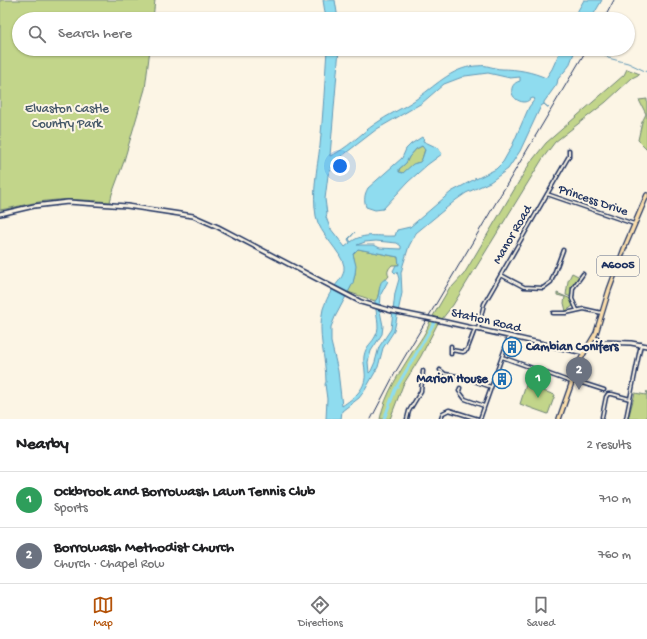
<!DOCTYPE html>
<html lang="en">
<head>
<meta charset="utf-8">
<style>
	body { margin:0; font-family:"Gochi Hand",sans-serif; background:#f2f2f2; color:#202124 }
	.you { position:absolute; left:340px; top:166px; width:14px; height:14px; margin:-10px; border:3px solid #fff; border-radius:50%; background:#1a73e8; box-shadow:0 0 0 6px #1a73e833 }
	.badge { display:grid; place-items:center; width:26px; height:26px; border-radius:50%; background:#b45309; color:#fff; font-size:13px; font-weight:700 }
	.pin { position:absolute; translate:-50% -33px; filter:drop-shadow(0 1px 2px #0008) }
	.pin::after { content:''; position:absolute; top:21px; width:14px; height:12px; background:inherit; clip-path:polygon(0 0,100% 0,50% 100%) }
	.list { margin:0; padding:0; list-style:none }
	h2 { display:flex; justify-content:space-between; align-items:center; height:52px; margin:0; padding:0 16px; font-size:17px }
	h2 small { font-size:13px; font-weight:400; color:#757577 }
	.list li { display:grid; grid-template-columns:26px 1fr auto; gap:12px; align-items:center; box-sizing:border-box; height:56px; padding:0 16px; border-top:1px solid #e0e0e0 }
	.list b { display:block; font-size:15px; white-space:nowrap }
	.list p { margin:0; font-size:13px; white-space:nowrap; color:#757577 }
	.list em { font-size:13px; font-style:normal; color:#757577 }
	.icon { flex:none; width:22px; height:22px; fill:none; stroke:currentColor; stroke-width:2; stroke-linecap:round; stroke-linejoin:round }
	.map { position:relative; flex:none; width:647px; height:419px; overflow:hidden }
	.search { position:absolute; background:#fff; box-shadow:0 1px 3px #0004; left:12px; right:12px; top:12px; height:44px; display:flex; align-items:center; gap:10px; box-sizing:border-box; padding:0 14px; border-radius:22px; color:#757577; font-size:15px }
	.sheet { height:164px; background:#fff }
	nav { display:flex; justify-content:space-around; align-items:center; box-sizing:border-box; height:56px; border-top:1px solid #e0e0e0; background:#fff; font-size:11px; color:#757577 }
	nav a { display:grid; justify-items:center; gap:2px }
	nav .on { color:#b45309 }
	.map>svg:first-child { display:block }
</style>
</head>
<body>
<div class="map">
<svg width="647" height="419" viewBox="0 0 647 419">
	<rect width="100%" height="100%" fill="#fcf5e5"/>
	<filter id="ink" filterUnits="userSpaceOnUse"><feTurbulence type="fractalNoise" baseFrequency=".025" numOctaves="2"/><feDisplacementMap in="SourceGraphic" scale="8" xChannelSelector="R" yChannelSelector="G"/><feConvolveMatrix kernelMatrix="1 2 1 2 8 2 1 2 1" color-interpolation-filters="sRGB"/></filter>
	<g filter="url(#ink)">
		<path fill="#c2d58a" stroke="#6e8274" d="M0,0H155L153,19H19V49H150L145,89L123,164L112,194L110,202C87,200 63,198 39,202C26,204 13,208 0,210Z
			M627,69L640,74L632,78L606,102L555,142L543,158L453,305L442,319L433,316L450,287H452L464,274L530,163L546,143L624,75Z
			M647,99V149L638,140L642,122L646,114L639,100Z
			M422,146L425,149L422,159L420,163H416L403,173L399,172V169L406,163L409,157L416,149Z
			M358,249L398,257L399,265H392C389,268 386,272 389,276L380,287L377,300L375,301L348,292C356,277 357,270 353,254Z
			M572,273L580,277L572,286L571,297L566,295L568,281Z
			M557,293L571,299L573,306L566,311L564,303L565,297L557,295Z
			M430,321L438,323L421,356L403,385L390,419H380C385,394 400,372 413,351C419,342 427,332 430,321Z
			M526,385L555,395L548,414L520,404Z
			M647,391V419H628L635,393L646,395Z"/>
		<path fill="#8fdcef" stroke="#6197b5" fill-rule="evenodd" d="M323,0H335L338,19H326Z
			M584,0H602L591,19H573Z
			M327,49H339L330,156C347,149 360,134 375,124C387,115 402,109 415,100C434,87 451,68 475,66C479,66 484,65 487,66C492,67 497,69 502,69C517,69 533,72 546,78L552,69L561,49H577L576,51L584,49L574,53L569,66L558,79L557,84L544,102V104L549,108L544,104L541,106L520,151L508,169L490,182L466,193L456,200L416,233L409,246L403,265L401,273L402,293L394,331L383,348L378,367L365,390L359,398L342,411L341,419H326L327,399L325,384L326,382C326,357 317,334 323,309C325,303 328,296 332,290C337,282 345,277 344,266C342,252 319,234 316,216C312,193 317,169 320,146C323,114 325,81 327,49ZM488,73L510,78L520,77V81C507,84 510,101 524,102C528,102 529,99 533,98L535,99L529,107L512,146L503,162L496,169L476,179L475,177V179L451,192L410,227L397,230L395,236C379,237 364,232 351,242L349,239L355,232L348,239L350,243L345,247L330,228L326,217L327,214L325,199L328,175L332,166L338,159L377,129L422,103L444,84L465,76ZM376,241L397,243L401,246V249L380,248L374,245H357L365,242ZM358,249L398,257L399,265H396L393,271L395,273L397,272L399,279L395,293L391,329L379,347L375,362L371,371L369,373L368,362L371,351L382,334L383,326L380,311L381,294L388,281L386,279C376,281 382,296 375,301C375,311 381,326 376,335C372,344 366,345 364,356C363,362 365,366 365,372C367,388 354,398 342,406L338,371L331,342V327L335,317L353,283L355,274L356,266L353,254Z
			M422,137L424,138L423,141L438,148L442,154L427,165L408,182L383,209L375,210L366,207C364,200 364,195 368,188L402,158L406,149L411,144ZM422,146L425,150L422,159L420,162L413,164L403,173L399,172V169L406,163L409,157L416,149Z"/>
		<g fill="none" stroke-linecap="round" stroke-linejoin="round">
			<path stroke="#6197b5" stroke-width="1" d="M598,49L608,58L628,63L647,72"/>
			<path stroke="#8fdcef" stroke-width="3" d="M384,419L395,390L434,323"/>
			<defs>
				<path id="minor" d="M547,194L634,224
					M501,275L524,287L543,288L551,282L563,250
					M577,310L572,299L573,288L583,274
					M553,313H566L584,309L602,313
					M478,329L484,304L569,156V150
					M451,350L463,352L467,350L475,329
					M451,354V346
					M502,357L571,382
					M440,370L445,374L463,377L491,387
					M573,380L604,390
					M460,388L459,391L465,399L484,406
					M602,417L606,397L608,394H612L630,399
					M407,419L409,411L421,391L423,371
					M441,419L443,413L449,410L478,419
					M480,419L509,337
					M626,419L641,344"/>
				<path id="tertiary" d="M594,337L601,342L631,343L647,346"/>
				<path id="secondary" d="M0,214L34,206L68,202L127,206L193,216L218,227L361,302L392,311L427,318
					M432,319L584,353"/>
				<path id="primary" d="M559,419L578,365L584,353L596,333L609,290L624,249L647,195"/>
			</defs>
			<use href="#minor" stroke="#1b2f5e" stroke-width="5"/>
			<use href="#tertiary" stroke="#1b2f5e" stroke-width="6"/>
			<use href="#secondary" stroke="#1b2f5e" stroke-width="6"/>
			<use href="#primary" stroke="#1b2f5e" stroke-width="6"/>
			<use href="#minor" stroke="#fcf5e5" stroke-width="2"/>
			<use href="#tertiary" stroke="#fcf5e5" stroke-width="3"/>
			<use href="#secondary" stroke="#fcf5e5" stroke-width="3"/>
			<use href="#primary" stroke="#faddab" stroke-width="3.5"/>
			<path stroke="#1b2f5e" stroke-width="1" d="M604,19L614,0
				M371,419L395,373L587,49"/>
			<defs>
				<path id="secondary-bridge" d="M427,318L432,319"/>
			</defs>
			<use href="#secondary-bridge" stroke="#1b2f5e" stroke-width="6" stroke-linecap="butt"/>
			<use href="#secondary-bridge" stroke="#fcf5e5" stroke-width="3"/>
		</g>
	</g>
	<defs>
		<symbol id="building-ring" viewBox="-11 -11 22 22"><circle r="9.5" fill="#fcf5e5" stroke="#1f6fb2" stroke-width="1.5"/><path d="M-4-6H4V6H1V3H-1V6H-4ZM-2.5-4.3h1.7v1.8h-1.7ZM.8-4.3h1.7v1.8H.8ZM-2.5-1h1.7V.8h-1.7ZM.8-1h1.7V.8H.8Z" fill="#1f6fb2"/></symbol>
	</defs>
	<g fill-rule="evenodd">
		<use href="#building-ring" x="501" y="336" width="22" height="22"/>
		<use href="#building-ring" x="491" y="368" width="22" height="22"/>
	</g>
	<g text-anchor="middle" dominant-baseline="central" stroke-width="4" stroke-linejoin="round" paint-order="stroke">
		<rect fill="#fcf5e5" stroke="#5e6a86" stroke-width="1" x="597" y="256" width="42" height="20" rx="3"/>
		<g font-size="12" font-weight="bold" fill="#1b2f5e">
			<text x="618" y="266">A6005</text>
		</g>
		<g font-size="13" fill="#455869" stroke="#fcf5e5">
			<text x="67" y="109">Elvaston Castle<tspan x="67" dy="15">Country Park</tspan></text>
		</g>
		<g font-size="13" fill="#1b2f5e" stroke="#fcf5e5">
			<text transform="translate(593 201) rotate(19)">Princess Drive</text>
			<text transform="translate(513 235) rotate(-60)">Manor Road</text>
			<text transform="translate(486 321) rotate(13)">Station Road</text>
		</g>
		<g font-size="13" font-weight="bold" fill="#1b2f5e" stroke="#fcf5e5" text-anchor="start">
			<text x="526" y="347">Cambian Conifers</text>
			<text x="488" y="379" text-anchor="end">Marion House</text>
		</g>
	</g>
</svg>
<div class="you"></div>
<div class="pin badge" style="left:538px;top:398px;background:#2e9e5b">1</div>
<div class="pin badge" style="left:579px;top:390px;background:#6b7280">2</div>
<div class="search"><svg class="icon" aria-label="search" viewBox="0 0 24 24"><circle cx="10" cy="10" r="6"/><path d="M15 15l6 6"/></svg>Search here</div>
</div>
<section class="sheet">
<h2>Nearby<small>2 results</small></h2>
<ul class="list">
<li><span class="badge" style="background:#2e9e5b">1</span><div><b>Ockbrook and Borrowash Lawn Tennis Club</b><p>Sports</p></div><em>710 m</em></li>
<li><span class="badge" style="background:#6b7280">2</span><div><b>Borrowash Methodist Church</b><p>Church · Chapel Row</p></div><em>760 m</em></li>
</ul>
</section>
<nav>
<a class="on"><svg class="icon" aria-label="map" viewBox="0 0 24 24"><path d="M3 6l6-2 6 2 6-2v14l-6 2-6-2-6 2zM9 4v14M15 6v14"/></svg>Map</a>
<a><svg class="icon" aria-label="directions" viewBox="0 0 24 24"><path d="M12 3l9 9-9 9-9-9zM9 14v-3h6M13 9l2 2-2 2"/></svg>Directions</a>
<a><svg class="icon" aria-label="saved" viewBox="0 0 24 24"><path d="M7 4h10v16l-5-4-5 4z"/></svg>Saved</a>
</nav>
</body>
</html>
